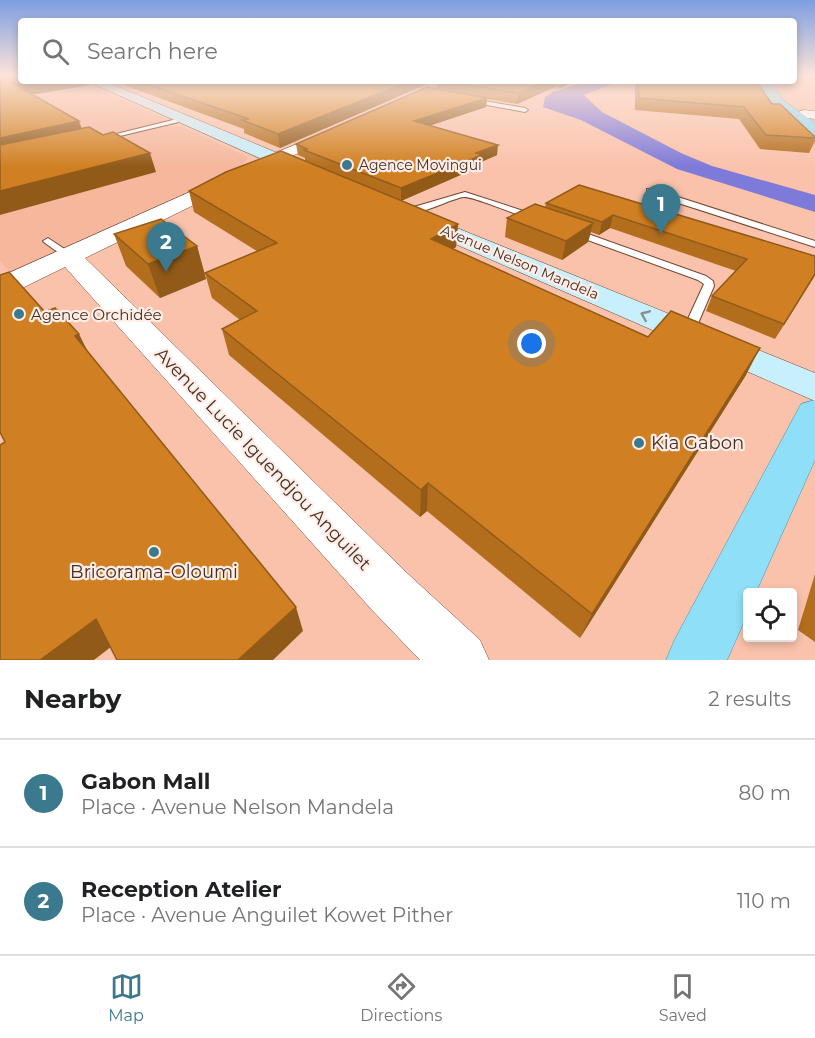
<!DOCTYPE html>
<html lang="en">
<head>
<meta charset="utf-8">
<style>
	body { margin:0; font-family:Montserrat,sans-serif; background:#f6f6f6; color:#202124 }
	.controls { position:absolute; right:18px; bottom:18px; display:grid; overflow:hidden; border-radius:6px; box-shadow:0 3px 9px #0003 }
	.controls button { width:54px; height:54px; display:grid; place-items:center; padding:0; border:0; border-bottom:2px solid #e0e0e0; background:#fff; color:#202124; font:30px sans-serif }
	.you { position:absolute; left:532px; top:344px; width:21px; height:21px; margin:-15px; border:4px solid #fff; border-radius:50%; background:#1a73e8; box-shadow:0 0 0 9px #1a73e833 }
	.badge { display:grid; place-items:center; width:39px; height:39px; border-radius:50%; background:#3b798f; color:#fff; font-size:20px; font-weight:700 }
	.pin { position:absolute; translate:-50% -50px; filter:drop-shadow(0 2px 3px #0008) }
	.pin::after { content:''; position:absolute; top:32px; width:21px; height:18px; background:inherit; clip-path:polygon(0 0,100% 0,50% 100%) }
	.list { margin:0; padding:0; list-style:none }
	h2 { display:flex; justify-content:space-between; align-items:center; height:78px; margin:0; padding:0 24px; font-size:26px }
	h2 small { font-size:20px; font-weight:400; color:#757577 }
	.list li { display:grid; grid-template-columns:39px 1fr auto; gap:18px; align-items:center; box-sizing:border-box; height:108px; padding:0 24px; border-top:2px solid #e0e0e0 }
	.list b { display:block; font-size:22px; white-space:nowrap }
	.list p { margin:0; font-size:20px; white-space:nowrap; color:#757577 }
	.list em { font-size:20px; font-style:normal; color:#757577 }
	.icon { flex:none; width:33px; height:33px; fill:none; stroke:currentColor; stroke-width:2; stroke-linecap:round; stroke-linejoin:round }
	.map { position:relative; flex:none; width:815px; height:660px; overflow:hidden }
	.search { position:absolute; background:#fff; box-shadow:0 3px 9px #0003; left:18px; right:18px; top:18px; height:66px; display:flex; align-items:center; gap:15px; box-sizing:border-box; padding:0 21px; border-radius:6px; color:#757577; font-size:22px }
	.sheet { height:294px; background:#fff }
	nav { display:flex; justify-content:space-around; align-items:center; box-sizing:border-box; height:84px; border-top:2px solid #e0e0e0; background:#fff; font-size:16px; color:#757577 }
	nav a { display:grid; justify-items:center; gap:3px }
	nav .on { color:#3b798f }
	.map>svg:first-child { display:block }
</style>
</head>
<body>
<div class="map">
<svg width="815" height="660" viewBox="0 0 815 660">
	<rect width="100%" height="100%" fill="#fac2ab"/>
	<path fill="#f6b79d" d="M92,87L166,119L162,122L168,126L183,127L248,157L241,167L10,272L0,261V102Z"/>
	<path fill="#7e7ad9" d="M588,81H620L584,95L602,112L681,153L712,166L815,195V212L677,169L581,120L543,107L545,97L553,92Z"/>
	<g fill="none" stroke-linecap="round" stroke-linejoin="round">
		<defs>
			<path id="service" d="M473,99L525,108L528,110L525,112L471,102Z
				M181,118L183,121L103,140L100,138Z
				M647,189H653L815,241V247L647,193Z
				M465,192L536,215L537,217L530,219C517,215 473,196 463,197C447,200 413,220 400,211Z
				M574,229L706,276L713,281L714,286L699,321L703,336L701,339H693L687,321L704,284L698,280L571,234V230Z
				M48,238L72,254V258H66L45,243L43,241Z"/>
			<path id="minor" d="M804,110L815,111V119L800,117V111Z
				M327,132L334,136L332,139L280,161H270L268,158L270,155Z"/>
			<path id="tertiary" d="M230,174L237,176L240,180L237,184L85,258L408,574L480,640L489,660H420L372,610L65,267L10,294L0,296V277Z"/>
			<path id="secondary" d="M87,81H104L316,169L319,173L316,177H302Z
				M415,211L815,373V401L407,223L403,218L407,213Z"/>
			<path id="primary" d="M758,81H770L783,100L815,123V135C791,129 766,103 758,81Z
				M815,400V460L756,592H748V613L727,660H666L675,639L801,404Z"/>
		</defs>
		<use href="#service" stroke="#734531" stroke-width="2"/>
		<use href="#minor" stroke="#734531" stroke-width="1"/>
		<use href="#tertiary" stroke="#734531" stroke-width="1"/>
		<use href="#secondary" stroke="#734531" stroke-width="1"/>
		<use href="#primary" stroke="#4594ad" stroke-width="1"/>
		<use href="#service" fill="#fff" fill-rule="evenodd"/>
		<use href="#minor" fill="#fff" fill-rule="evenodd"/>
		<use href="#tertiary" fill="#fff" fill-rule="evenodd"/>
		<use href="#secondary" fill="#c7effc" fill-rule="evenodd"/>
		<use href="#primary" fill="#8fdff9" fill-rule="evenodd"/>
	</g>
	<path fill="#b36e1d" d="M123,81H434L280,148L244,133V129L124,85Z
		M437,81H576L560,88L555,87L517,104L487,99L486,107L430,125L497,155L481,162V166L401,201L305,161V158L298,155L296,144L437,89Z
		M636,81H756L772,104L815,138V141L809,153L760,149L739,119L635,110V86Z
		M579,185L815,275L775,339L706,311L712,296L736,271L610,228L599,235L591,232L588,242L562,260L505,237L507,218L545,207L546,203Z
		M189,191L458,224L456,247L453,249L648,337L746,375L580,638L427,511L420,517L229,355L222,329L240,320L212,298L205,273L257,251L194,212Z
		M114,234L197,246L206,279L160,298L126,266Z
		M815,574V642L798,630Z"/>
	<path fill="#925a18" d="M24,81H89L90,85L19,97L12,83Z
		M410,81H434L280,148L278,134Z
		M546,81H556L555,87L517,104L519,93Z
		M561,81H576L560,88Z
		M487,98L486,107L414,131V121Z
		M79,121L85,138L0,158V138Z
		M498,145L497,155L481,162V166L401,201V188L476,153Z
		M150,153L156,172L0,215V191Z
		M613,215L610,228L599,235L602,222Z
		M593,223L588,242L562,260L566,241Z
		M458,224L456,247L431,262V239Z
		M197,246L206,279L160,298L148,264Z
		M815,274V275L775,339L784,324Z
		M79,334L92,360L75,336Z
		M760,348L746,375L580,638L592,614Z
		M428,483L427,511L420,517L421,490Z
		M296,607L303,631L273,660H238Z
		M96,619L116,643L94,660H40Z"/>
	<path fill="#d08022" stroke="#925a18" stroke-width="1.5" d="M0,75H21V81H24L12,83L79,121L0,138Z
		M138,81H410L278,134L242,120L249,119Z
		M441,81H546L519,93Z
		M638,81H756L772,104H780L815,137V138L766,135L744,107L639,98Z
		M427,87L487,98L414,121L498,145L476,153L482,155L401,188L304,150L307,149L296,144Z
		M89,127L103,135L113,132L150,153L0,191V145Z
		M281,151L458,224L431,239L648,337L671,311L760,348L592,614L428,483L421,490L222,329L257,311L205,273L277,243L189,191L226,172Z
		M579,185L815,256V274L784,324L712,296L747,259L613,215L602,222L546,203Z
		M535,204L593,223L566,241L507,218Z
		M161,219L197,246L148,264L114,234Z
		M9,272L45,312L55,308L79,334L75,336L296,607L238,660H117L96,619L40,660H0V445L5,442L0,432V275Z"/>
	<defs><path id="oneway-chevron" d="M-2-3.5L2.5 0L-2 3.5" fill="none" stroke-width="1.6" stroke-linecap="round" stroke-linejoin="round" transform="scale(1.5)"/></defs>
	<use stroke="#868f91" href="#oneway-chevron" transform="translate(645 315) rotate(-157)"/>
	<linearGradient id="sky" x2="0" y2="1"><stop stop-color="#7d9de2"/><stop offset="0.45" stop-color="#fde4d9"/><stop offset="1" stop-color="#fde4d9" stop-opacity="0"/></linearGradient>
	<rect width="815" height="167" fill="url(#sky)"/>
	<g fill="#3b798f" stroke="#ffede6" stroke-width="2">
		<circle cx="347" cy="165" r="6"/>
		<circle cx="19" cy="314" r="6"/>
		<circle cx="639" cy="443" r="6"/>
		<circle cx="154" cy="552" r="6"/>
	</g>
	<g text-anchor="middle" dominant-baseline="central" stroke-width="4.5" stroke-linejoin="round" paint-order="stroke">
		<g font-size="14" fill="#452f26" stroke="#ffede6" text-anchor="start">
			<text x="359" y="165">Agence Movingui</text>
		</g>
		<g font-size="14" fill="#452f26" stroke="#ffede6">
			<text transform="translate(520 262) rotate(23)">Avenue Nelson Mandela</text>
		</g>
		<g font-size="15" fill="#452f26" stroke="#ffede6" text-anchor="start">
			<text x="31" y="314">Agence Orchidée</text>
		</g>
		<g font-size="18" fill="#452f26" stroke="#ffede6" text-anchor="start">
			<text x="651" y="443">Kia Gabon</text>
			<text x="154" y="572" text-anchor="middle">Bricorama-Oloumi</text>
		</g>
		<g font-size="18" fill="#452f26" stroke="#ffede6">
			<text transform="translate(263 459) rotate(46)">Avenue Lucie Iguendjou Anguilet</text>
		</g>
	</g>
</svg>
<div class="controls">
<button><svg class="icon" aria-label="locate" viewBox="0 0 24 24"><circle cx="12" cy="12" r="6"/><path d="M12 2v4M12 18v4M2 12h4M18 12h4"/></svg></button>
</div>
<div class="you"></div>
<div class="pin badge" style="left:661px;top:234px">1</div>
<div class="pin badge" style="left:166px;top:272px">2</div>
<div class="search"><svg class="icon" aria-label="search" viewBox="0 0 24 24"><circle cx="10" cy="10" r="6"/><path d="M15 15l6 6"/></svg>Search here</div>
</div>
<section class="sheet">
<h2>Nearby<small>2 results</small></h2>
<ul class="list">
<li><span class="badge">1</span><div><b>Gabon Mall</b><p>Place · Avenue Nelson Mandela</p></div><em>80 m</em></li>
<li><span class="badge">2</span><div><b>Reception Atelier</b><p>Place · Avenue Anguilet Kowet Pither</p></div><em>110 m</em></li>
</ul>
</section>
<nav>
<a class="on"><svg class="icon" aria-label="map" viewBox="0 0 24 24"><path d="M3 6l6-2 6 2 6-2v14l-6 2-6-2-6 2zM9 4v14M15 6v14"/></svg>Map</a>
<a><svg class="icon" aria-label="directions" viewBox="0 0 24 24"><path d="M12 3l9 9-9 9-9-9zM9 14v-3h6M13 9l2 2-2 2"/></svg>Directions</a>
<a><svg class="icon" aria-label="saved" viewBox="0 0 24 24"><path d="M7 4h10v16l-5-4-5 4z"/></svg>Saved</a>
</nav>
</body>
</html>
